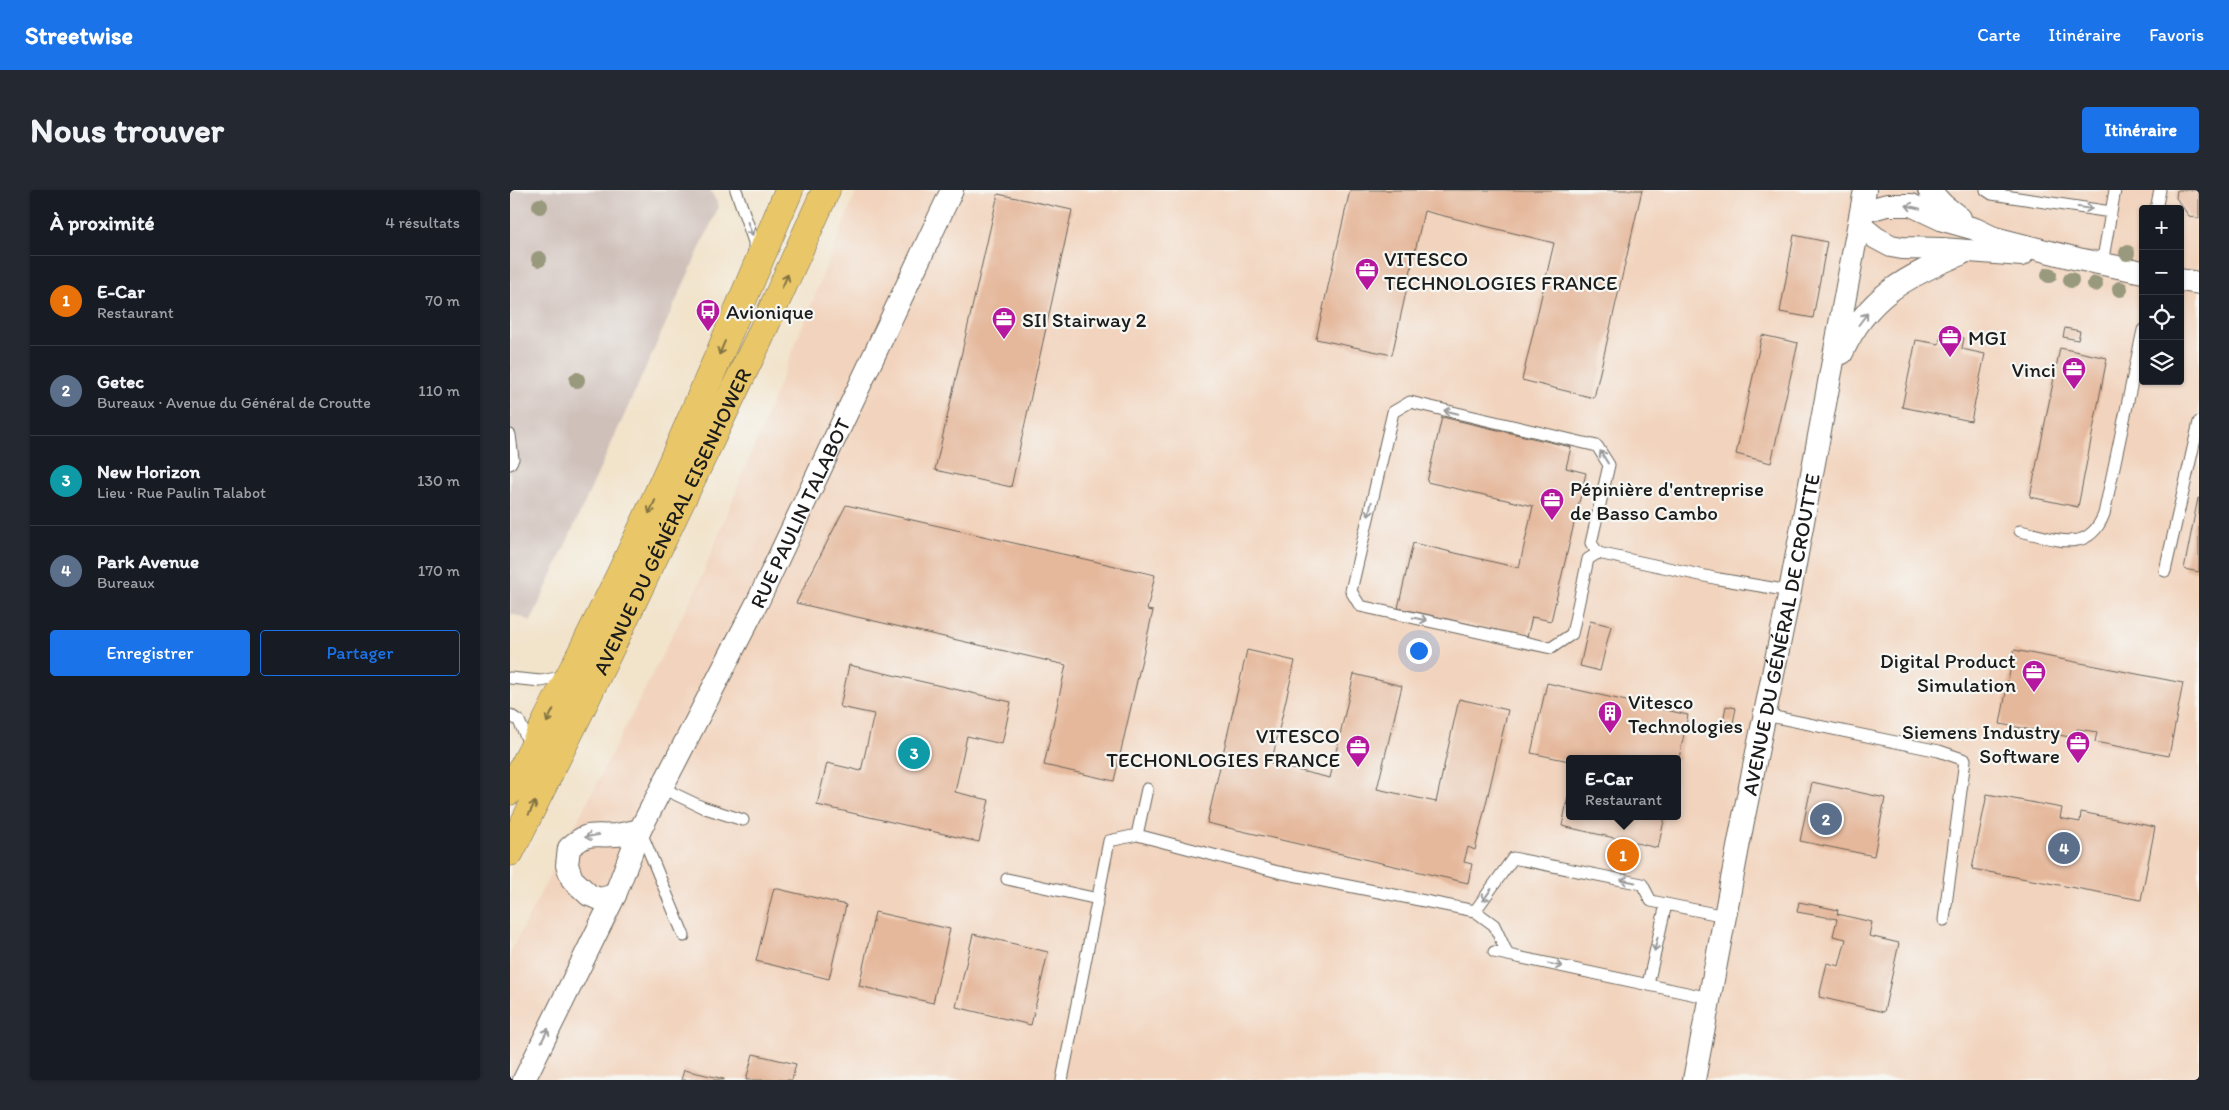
<!DOCTYPE html>
<html lang="fr">
<head>
<meta charset="utf-8">
<style>
	body { margin:0; font-family:Itim,sans-serif; background:#242831; color:#f1f3f6 }
	.controls { position:absolute; right:15px; top:15px; display:grid; overflow:hidden; border-radius:5px; box-shadow:0 1px 4px #0004 }
	.controls button { width:45px; height:45px; display:grid; place-items:center; padding:0; border:0; border-bottom:1px solid #363941; background:#171b24; color:#f1f3f6; font:25px sans-serif }
	.you { position:absolute; left:908px; top:460px; width:18px; height:18px; margin:-12px; border:4px solid #fff; border-radius:50%; background:#1a73e8; box-shadow:0 0 0 8px #1a73e833 }
	.badge { display:grid; place-items:center; width:32px; height:32px; border-radius:50%; background:#1a73e8; color:#fff; font-size:16px; font-weight:700 }
	.pin { position:absolute; translate:-50% -50%; border:2px solid #fff; box-shadow:0 1px 5px #0006 }
	.popup { position:absolute; left:1056px; top:565px; width:115px; height:65px; box-sizing:border-box; display:grid; place-content:center; border-radius:5px; background:#171b24; filter:drop-shadow(0 1px 4px #0005); font-size:16px; white-space:nowrap; color:#9ea1a6 }
	.popup b { font-size:19px; color:#f1f3f6 }
	.popup::after { content:''; position:absolute; left:50%; top:100%; margin-left:-10px; border:10px solid transparent; border-top-color:#171b24 }
	.list { margin:0; padding:0; list-style:none }
	h2 { display:flex; justify-content:space-between; align-items:center; height:65px; margin:0; padding:0 20px; font-size:21px }
	h2 small { font-size:16px; font-weight:400; color:#9ea1a6 }
	.list li { display:grid; grid-template-columns:32px 1fr auto; gap:15px; align-items:center; box-sizing:border-box; height:90px; padding:0 20px; border-top:1px solid #363941 }
	.list b { display:block; font-size:19px; white-space:nowrap }
	.list p { margin:0; font-size:16px; white-space:nowrap; color:#9ea1a6 }
	.list em { font-size:16px; font-style:normal; color:#9ea1a6 }
	.actions { display:flex; gap:10px; padding:15px 20px }
	.actions a { flex:1; padding:11px 0; border:1px solid #1a73e8; border-radius:5px; text-align:center; font-size:18px; color:#1a73e8 }
	.actions .main { background:#1a73e8; color:#fff }
	.icon { flex:none; width:28px; height:28px; fill:none; stroke:currentColor; stroke-width:2; stroke-linecap:round; stroke-linejoin:round }
	.map { position:relative; flex:none; width:1689px; height:890px; overflow:hidden; border-radius:5px }
	header { display:flex; align-items:center; gap:30px; box-sizing:border-box; height:70px; padding:0 25px; background:#1a73e8; color:#fff }
	header strong { font-size:24px }
	nav { display:flex; gap:28px; margin-inline-start:auto; font-size:18px }
	.intro { display:flex; align-items:center; justify-content:space-between; box-sizing:border-box; height:120px; padding:0 30px }
	h1 { margin:0; font-size:35px }
	.button { padding:12px 22px; border-radius:5px; background:#1a73e8; color:#fff; font-size:18px; font-weight:700 }
	main { display:flex; gap:30px; padding:0 30px }
	aside { flex:1; background:#171b24; border-radius:5px; box-shadow:0 1px 4px #0004 }
	.map>svg:first-child { display:block }
</style>
</head>
<body>
<header>
<strong>Streetwise</strong>
<nav><a>Carte</a><a>Itinéraire</a><a>Favoris</a></nav>
</header>
<div class="intro"><h1>Nous trouver</h1><a class="button">Itinéraire</a></div>
<main>
<aside>
<h2>À proximité<small>4 résultats</small></h2>
<ul class="list">
<li><span class="badge" style="background:#e8710a">1</span><div><b>E-Car</b><p>Restaurant</p></div><em>70 m</em></li>
<li><span class="badge" style="background:#5c6f8a">2</span><div><b>Getec</b><p>Bureaux · Avenue du Général de Croutte</p></div><em>110 m</em></li>
<li><span class="badge" style="background:#0f9aa8">3</span><div><b>New Horizon</b><p>Lieu · Rue Paulin Talabot</p></div><em>130 m</em></li>
<li><span class="badge" style="background:#5c6f8a">4</span><div><b>Park Avenue</b><p>Bureaux</p></div><em>170 m</em></li>
</ul>
<div class="actions"><a class="main">Enregistrer</a><a>Partager</a></div>
</aside>
<div class="map">
<svg width="1689" height="890" viewBox="0 0 1689 890">
	<rect width="100%" height="100%" fill="#f6f6f2"/>
	<filter id="ink" filterUnits="userSpaceOnUse"><feTurbulence type="fractalNoise" baseFrequency=".02" numOctaves="2"/><feDisplacementMap in="SourceGraphic" scale="10" xChannelSelector="R" yChannelSelector="G"/><feConvolveMatrix kernelMatrix="1 2 1 2 8 2 1 2 1" color-interpolation-filters="sRGB"/></filter>
	<filter id="wash" filterUnits="userSpaceOnUse"><feTurbulence type="fractalNoise" baseFrequency=".0096" numOctaves="4" result="noise"/><feDisplacementMap in="SourceGraphic" scale="20" xChannelSelector="R" yChannelSelector="G"/><feGaussianBlur stdDeviation="1.12" result="paint"/><feColorMatrix in="noise" values="0 0 0 0 0 0 0 0 0 0 0 0 0 0 0 0 0 1.4 0 .05"/><feComposite in="paint" operator="in"/></filter>
	<g filter="url(#wash)">
		<rect width="100%" height="100%" fill="#f2e3cb"/>
		<path fill="#f2d4be" fill-rule="evenodd" d="M347,0H1689V890H0V763L190,391ZM1633,19H1670V191H1633ZM1059,569H1167V626H1059Z"/>
		<path fill="#cfc0ba" d="M0,0H200L209,16L21,431L0,423Z"/>
		<g id="blocks">
			<path fill="#e5b89b" d="M840,0H1132L1084,208L1012,190L1044,53L914,21L882,165L806,149Z
				M1667,0H1689V28L1679,26L1666,8Z
				M488,4L562,20L501,297L425,280Z
				M1284,45L1317,52L1303,128L1270,122Z
				M1555,138L1570,141L1568,150L1553,147Z
				M1431,143L1454,148L1452,159L1475,164L1461,231L1392,217L1406,150L1429,154Z
				M1252,145L1288,153L1261,273L1226,264Z
				M1550,158L1597,168L1568,317L1520,307Z
				M932,227L1061,257L1056,278L1076,283L1041,431L1022,427L1017,447L888,418L903,353L1009,378L1023,316L917,292Z
				M1688,308H1689V382L1674,379Z
				M336,315L645,385L637,420L643,421L604,591L534,575L556,475L286,413Z
				M1080,431L1101,436L1090,481L1070,476Z
				M737,460L785,471L761,574L820,588L844,484L892,496L867,599L926,612L949,509L998,520L965,660L958,657L954,672L962,674L958,693L697,633Z
				M1504,460L1673,493L1659,566L1585,552L1587,542L1567,539L1565,548L1490,534Z
				M339,475L501,512L492,554L457,546L445,602L479,610L469,652L307,615L317,573L351,581L364,524L330,517Z
				M1037,493L1178,525L1168,573L1167,569H1059V571L1021,563Z
				M1216,516L1226,518L1223,533L1213,531Z
				M1302,592L1375,608L1364,666L1290,651Z
				M1477,604L1552,618L1550,628L1559,630L1570,632L1571,622L1645,637L1631,710L1462,679Z
				M1058,606L1059,626H1155L1148,658L1052,636Z
				M264,698L336,715L319,789L246,771Z
				M1289,712L1328,720L1327,724L1362,732L1359,746L1389,753L1374,822L1309,807L1317,773L1329,776L1336,749L1323,746L1327,729L1287,722Z
				M365,722L440,739L423,813L349,796Z
				M463,744L538,762L521,835L446,817Z
				M243,864L286,874L282,890H236Z
				M174,880L214,889V890H171Z"/>
		</g>
	</g>
	<g filter="url(#ink)">
		<use href="#blocks" fill-opacity="0" stroke="#676259" stroke-width="1"/>
		<g fill="none" stroke-linecap="round" stroke-linejoin="round">
			<defs>
				<path id="lane" d="M226,0L244,52V65
					M1476,0L1482,4L1601,22
					M1646,19L1650,0
					M1592,74L1605,0
					M0,245L3,269L0,274
					M1510,341C1544,348 1578,366 1594,324L1633,140
					M1088,363L1081,353L1099,275L1087,256L900,212L883,222L841,401L850,416L1041,458L1062,444L1078,369L1088,363L1209,389L1280,401
					M1655,381L1689,232
					M0,488L31,491L56,486
					M0,525L9,531L20,556
					M1255,525L1429,561L1455,570L1434,730
					M152,598L192,617L233,630
					M131,642L174,746
					M627,645L768,682L965,721L984,735L998,765
					M497,689L588,709
					M965,721L1003,668L1132,694L1141,711L1215,726
					M984,762L1200,808
					M1138,794L1156,714
					M552,890L599,651L627,645L637,599"/>
				<g id="street">
					<path d="M1419,0L1433,15L1450,28"/>
					<path d="M1352,22L1377,15H1401L1433,30L1465,39L1484,48L1568,69L1633,82"/>
					<path d="M1350,35L1366,48L1381,56L1392,58L1432,59L1512,65"/>
					<path d="M1670,90L1689,93"/>
					<path d="M1332,163C1357,106 1397,86 1451,64"/>
					<path d="M105,705L90,709L79,705L62,689L57,675L59,658C80,640 81,647 106,645C114,644 122,642 130,640"/>
					<path id="s1" d="M14,890L105,705L130,640L248,411L442,0"/>
					<path id="s2" d="M1184,890L1233,631L1280,401L1355,0"/>
				</g>
				<g id="primary">
					<path d="M0,601C23,562 40,522 61,483C143,326 210,163 279,0"/>
					<path id="s3" d="M0,662L68,525L248,151L316,0"/>
				</g>
			</defs>
			<use href="#lane" stroke="#676259" stroke-width="13"/>
			<use href="#street" stroke="#676259" stroke-width="24"/>
			<use href="#primary" stroke="#676259" stroke-width="29"/>
			<use href="#lane" stroke="#fff" stroke-width="11"/>
			<use href="#street" stroke="#fff" stroke-width="22"/>
			<use href="#primary" stroke="#e9c769" stroke-width="28"/>
		</g>
		<g fill="#98997d">
			<circle cx="30" cy="16" r="8"/>
			<circle cx="1617" cy="63" r="8"/>
			<circle cx="29" cy="69" r="8"/>
			<circle cx="1539" cy="85" r="8"/>
			<circle cx="1561" cy="90" r="8"/>
			<circle cx="1585" cy="94" r="8"/>
			<circle cx="1610" cy="99" r="8"/>
			<circle cx="67" cy="190" r="8"/>
		</g>
		<defs><path id="oneway-shaft" d="M-6 0H5M1.5-3L5.5 0L1.5 3" fill="none" stroke-width="1.6" stroke-linecap="round" stroke-linejoin="round" transform="scale(1.25)"/></defs>
		<g stroke="#999">
			<use href="#oneway-shaft" transform="translate(1403 17) rotate(-166)"/>
			<use href="#oneway-shaft" transform="translate(1575 18) rotate(8)"/>
			<use href="#oneway-shaft" transform="translate(240 39) rotate(71)"/>
			<use href="#oneway-shaft" transform="translate(1353 129) rotate(-53)"/>
			<use href="#oneway-shaft" transform="translate(941 222) rotate(-167)"/>
			<use href="#oneway-shaft" transform="translate(1094 267) rotate(-122)"/>
			<use href="#oneway-shaft" transform="translate(860 319) rotate(103)"/>
			<use href="#oneway-shaft" transform="translate(910 429) rotate(12)"/>
			<use href="#oneway-shaft" transform="translate(82 646) rotate(170)"/>
			<use href="#oneway-shaft" transform="translate(1118 691) rotate(-169)"/>
			<use href="#oneway-shaft" transform="translate(977 705) rotate(126)"/>
			<use href="#oneway-shaft" transform="translate(1146 754) rotate(103)"/>
			<use href="#oneway-shaft" transform="translate(1045 775) rotate(12)"/>
			<use href="#oneway-shaft" transform="translate(35 845) rotate(-63)"/>
		</g>
		<g stroke="#827242">
			<use href="#oneway-shaft" transform="translate(275 91) rotate(-66)"/>
			<use href="#oneway-shaft" transform="translate(212 158) rotate(113)"/>
			<use href="#oneway-shaft" transform="translate(142 317) rotate(115)"/>
			<use href="#oneway-shaft" transform="translate(40 526) rotate(116)"/>
			<use href="#oneway-shaft" transform="translate(22 618) rotate(-63)"/>
		</g>
	</g>
	<defs>
		<symbol id="office-pin" viewBox="-11 -11 22 30"><path d="M0 17L-7.5 6A9.5 9.5 0 1 1 7.5 6Z" fill="#b5179e" stroke="#f6f6f2"/><path d="M-6-3h4V-5.5h4V-3h4V5H-6ZM-1-4.5V-3h2v-1.5ZM-6 0V1H6V0Z" fill="#fff"/></symbol>
		<symbol id="bus-pin" viewBox="-11 -11 22 30"><path d="M0 17L-7.5 6A9.5 9.5 0 1 1 7.5 6Z" fill="#b5179e" stroke="#f6f6f2"/><path d="M-5-6H5V4H4V6H2V4H-2V6H-4V4H-5ZM-3.5-4V0h7V-4ZM-3.5 1.2v1.5H-2V1.2ZM2 1.2v1.5H3.5V1.2Z" fill="#fff"/></symbol>
		<symbol id="building-pin" viewBox="-11 -11 22 30"><path d="M0 17L-7.5 6A9.5 9.5 0 1 1 7.5 6Z" fill="#b5179e" stroke="#f6f6f2"/><path d="M-4-6H4V6H1V3H-1V6H-4ZM-2.5-4.3h1.7v1.8h-1.7ZM.8-4.3h1.7v1.8H.8ZM-2.5-1h1.7V.8h-1.7ZM.8-1h1.7V.8H.8Z" fill="#fff"/></symbol>
	</defs>
	<g fill-rule="evenodd">
		<use href="#office-pin" x="843" y="66" width="28" height="38"/>
		<use href="#bus-pin" x="184" y="107" width="28" height="38"/>
		<use href="#office-pin" x="480" y="115" width="28" height="38"/>
		<use href="#office-pin" x="1426" y="133" width="28" height="38"/>
		<use href="#office-pin" x="1550" y="165" width="28" height="38"/>
		<use href="#office-pin" x="1028" y="296" width="28" height="38"/>
		<use href="#office-pin" x="1510" y="468" width="28" height="38"/>
		<use href="#building-pin" x="1086" y="509" width="28" height="38"/>
		<use href="#office-pin" x="1554" y="539" width="28" height="38"/>
		<use href="#office-pin" x="834" y="543" width="28" height="38"/>
	</g>
	<g text-anchor="middle" dominant-baseline="central" stroke-width="4.5" stroke-linejoin="round" paint-order="stroke">
		<g font-size="21" fill="#1c1c1c" stroke="#f6f6f2" text-anchor="start">
			<text x="874" y="68">VITESCO<tspan x="874" dy="24">TECHNOLOGIES FRANCE</tspan></text>
			<text x="216" y="121">Avionique</text>
			<text x="512" y="129">SII Stairway 2</text>
			<text x="1458" y="147">MGI</text>
			<text x="1546" y="179" text-anchor="end">Vinci</text>
			<text x="1060" y="298">Pépinière d'entreprise<tspan x="1060" dy="24">de Basso Cambo</tspan></text>
			<text x="1506" y="470" text-anchor="end">Digital Product<tspan x="1506" dy="24">Simulation</tspan></text>
			<text x="1118" y="511">Vitesco<tspan x="1118" dy="24">Technologies</tspan></text>
			<text x="1550" y="541" text-anchor="end">Siemens Industry<tspan x="1550" dy="24">Software</tspan></text>
			<text x="830" y="545" text-anchor="end">VITESCO<tspan x="830" dy="24">TECHONLOGIES FRANCE</tspan></text>
		</g>
		<g font-size="21" fill="#1c1c1c" stroke="#f6f6f2">
			<text stroke="none"><textPath href="#s1" startOffset="631">RUE PAULIN TALABOT</textPath></text>
			<text stroke="none"><textPath href="#s3" startOffset="368">AVENUE DU GÉNÉRAL EISENHOWER</textPath></text>
			<text stroke="none"><textPath href="#s2" startOffset="454">AVENUE DU GÉNÉRAL DE CROUTTE</textPath></text>
		</g>
	</g>
</svg>
<div class="controls">
<button>+</button>
<button>−</button>
<button><svg class="icon" aria-label="locate" viewBox="0 0 24 24"><circle cx="12" cy="12" r="6"/><path d="M12 2v4M12 18v4M2 12h4M18 12h4"/></svg></button>
<button><svg class="icon" aria-label="layers" viewBox="0 0 24 24"><path d="M12 4l9 5-9 5-9-5zM3 14l9 5 9-5"/></svg></button>
</div>
<div class="you"></div>
<div class="pin badge" style="left:1113px;top:665px;background:#e8710a">1</div>
<div class="popup"><b>E-Car</b>Restaurant</div>
<div class="pin badge" style="left:1316px;top:629px;background:#5c6f8a">2</div>
<div class="pin badge" style="left:404px;top:563px;background:#0f9aa8">3</div>
<div class="pin badge" style="left:1554px;top:658px;background:#5c6f8a">4</div>
</div>
</main>
</body>
</html>
